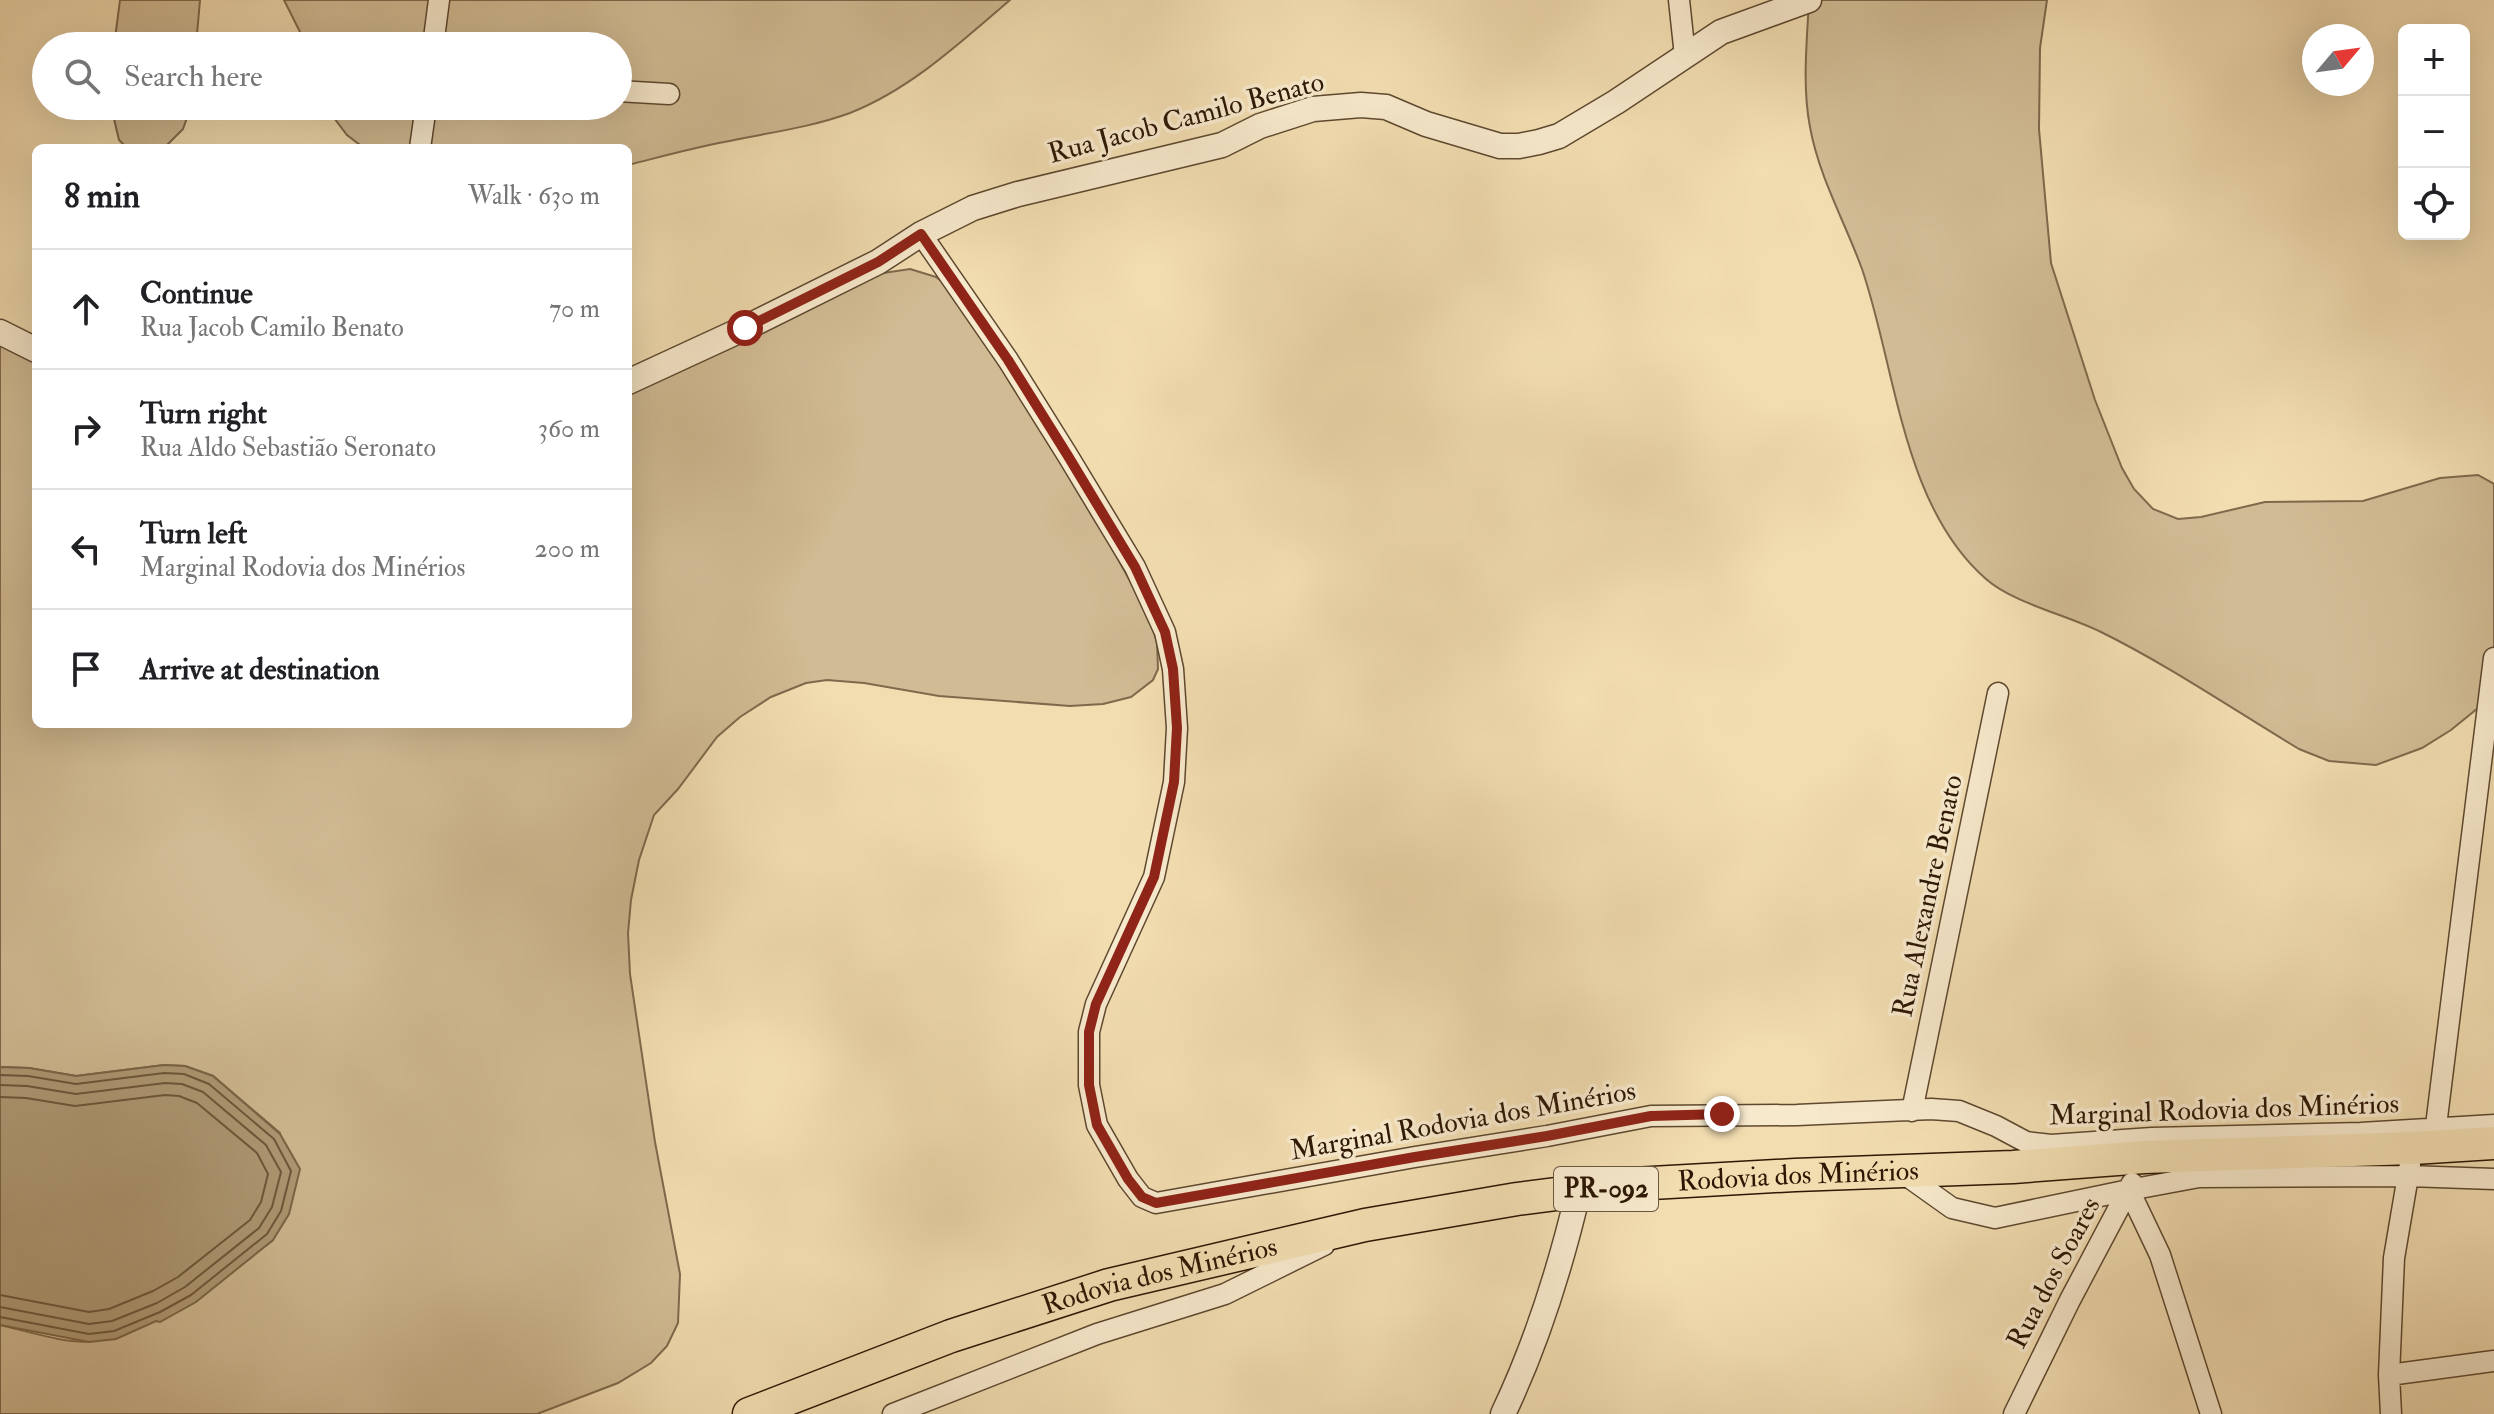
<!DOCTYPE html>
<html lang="en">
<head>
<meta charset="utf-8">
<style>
	body { margin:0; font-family:"IM FELL Double Pica",serif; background:#f2f2f2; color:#202124 }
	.controls { position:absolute; right:24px; top:24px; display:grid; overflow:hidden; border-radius:12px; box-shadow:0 8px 32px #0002 }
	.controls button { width:72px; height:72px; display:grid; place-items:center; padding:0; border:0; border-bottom:2px solid #e0e0e0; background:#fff; color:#202124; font:40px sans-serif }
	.compass { position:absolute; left:2302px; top:24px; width:72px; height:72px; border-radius:50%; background:#fff; box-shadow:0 8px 32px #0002; rotate:61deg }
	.stop { position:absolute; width:24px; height:24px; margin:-18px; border:6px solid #8f2418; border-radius:50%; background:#fff }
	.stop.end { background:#8f2418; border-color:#fff; box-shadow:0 2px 8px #0008 }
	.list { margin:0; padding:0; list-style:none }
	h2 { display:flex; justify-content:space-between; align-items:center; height:104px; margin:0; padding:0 32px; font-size:34px }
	h2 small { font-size:26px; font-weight:400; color:#757577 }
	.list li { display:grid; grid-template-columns:52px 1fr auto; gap:24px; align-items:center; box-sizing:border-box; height:120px; padding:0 32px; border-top:2px solid #e0e0e0 }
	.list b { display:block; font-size:30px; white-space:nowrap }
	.list p { margin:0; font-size:26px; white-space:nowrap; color:#757577 }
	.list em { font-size:26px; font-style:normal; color:#757577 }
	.icon { flex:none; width:44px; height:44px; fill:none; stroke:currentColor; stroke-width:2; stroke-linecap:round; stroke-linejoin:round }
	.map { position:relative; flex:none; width:2494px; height:1414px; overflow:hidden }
	.search { position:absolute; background:#fff; box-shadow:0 8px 32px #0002; left:32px; top:32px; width:600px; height:88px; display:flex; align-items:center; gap:20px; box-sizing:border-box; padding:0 28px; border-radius:44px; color:#757577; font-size:30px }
	.panel { position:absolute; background:#fff; box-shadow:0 8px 32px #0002; left:32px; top:144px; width:600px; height:584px; border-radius:12px }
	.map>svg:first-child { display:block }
</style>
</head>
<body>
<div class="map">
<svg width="2494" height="1414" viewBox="0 0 2494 1414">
	<rect width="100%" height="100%" fill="#f2ddb1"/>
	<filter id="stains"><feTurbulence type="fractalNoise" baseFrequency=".0025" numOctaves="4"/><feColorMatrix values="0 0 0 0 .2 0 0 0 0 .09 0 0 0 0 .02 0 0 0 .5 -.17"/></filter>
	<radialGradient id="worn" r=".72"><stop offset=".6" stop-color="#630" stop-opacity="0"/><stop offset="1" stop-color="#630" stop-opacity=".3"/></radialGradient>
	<path fill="#d1bb94" stroke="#7f694c" stroke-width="2" d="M120,0H200L196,46H114Z
		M284,0H1010C961,42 911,89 850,113C809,128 766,133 724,142C692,148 660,157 628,165V148H364L347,135L325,106H618V46H307Z
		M1809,0H2047L2040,48L2039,129L2051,263L2095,400L2122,468L2134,489L2153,509L2178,519L2201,517L2265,502L2363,501L2440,478L2478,475L2494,484V679L2478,708L2451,730L2422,748L2376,765L2329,761L2299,749C2234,710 2168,665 2101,632C2067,615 2013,603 1986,579C1902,506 1896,368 1862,269C1845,222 1819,177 1810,127C1802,86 1807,41 1809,0Z
		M111,106H191L183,129L164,148H127L119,140Z
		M910,269L936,277L961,296L1016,373L1147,612L1157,642L1158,669L1153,680L1131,697L1103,704L1070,706L939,696L864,683L827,680L806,683L771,697L740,717L717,737L678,789L654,815L639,860L631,900L628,933L630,974L655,1142L680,1274L678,1323L667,1346L651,1363L618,1383L537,1414H0V1325C23,1330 70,1345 91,1341C159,1330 220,1281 273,1240L280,1133L213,1076L185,1066L164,1065L76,1076L29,1068L0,1067V330L36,346V724H628V391L870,275Z"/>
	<path fill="#af9a76" stroke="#7b6648" stroke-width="2" d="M164,1065L185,1066L213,1076L280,1134L300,1169L289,1214L273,1240L196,1302L160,1322L156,1321L116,1339L89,1342L0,1325V1067L29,1068L76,1076Z"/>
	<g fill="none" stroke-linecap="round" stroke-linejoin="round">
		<path stroke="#6e583d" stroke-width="2" d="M0,1075L28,1076L76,1084L164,1073L184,1074L209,1084L274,1139L291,1171L281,1211L267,1234L191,1295L160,1312L114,1331L89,1334L0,1317
			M0,1085L27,1086L76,1094L165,1083L182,1084L203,1092L266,1145L281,1172L272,1207L259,1228L185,1287L157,1303L112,1321L89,1324L0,1307
			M0,1097L26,1098L75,1106L165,1095L179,1096L197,1103L257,1153L268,1174L261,1202L250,1220L178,1277L153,1291L109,1309L89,1312L0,1295"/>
		<defs>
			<path id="minor" d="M1679,0L1685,56
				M433,46L439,0
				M618,91L669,94
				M420,148L426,106
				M921,234L1008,360L1068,456L1135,567L1165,632L1173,669L1177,728L1174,782L1154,877L1096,1004L1089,1032V1085L1097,1125L1128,1179L1142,1197L1156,1203L1415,1157L1547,1136L1651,1116L1797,1115L1931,1109L1959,1111L1996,1126L2026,1142L2051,1145L2152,1138L2361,1133L2494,1125
				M1912,1111L1998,693
				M2434,1142L2494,658
				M1900,1171L1952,1208L1995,1218L2129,1190L2199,1177L2408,1176L2494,1179
				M2129,1190L2160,1255L2211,1414
				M2389,1375L2494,1361
				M893,1414L1097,1334L1225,1294L1324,1245
				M2014,1414L2070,1300L2132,1183
				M2391,1414L2389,1375L2394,1258L2410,1164"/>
			<path id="tertiary" d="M0,332L36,350
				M628,382L745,328L878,262L921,234L973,208L1018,194L1222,145L1260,126L1313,109L1361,105L1386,107L1426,124L1500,146H1519L1539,142L1559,136L1616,102L1721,32L1809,0
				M1503,1414C1537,1343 1560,1269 1578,1193"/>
			<g id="primary">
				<path id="s1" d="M749,1414L951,1336L1109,1285L1365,1225L1517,1199L1634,1184L1795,1175L2013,1167L2144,1157L2413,1148L2494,1143"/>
			</g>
		</defs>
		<use href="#minor" stroke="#5e482f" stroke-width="23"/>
		<use href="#tertiary" stroke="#5e482f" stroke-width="27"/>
		<use href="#primary" stroke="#2d1704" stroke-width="35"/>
		<use href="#minor" stroke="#f7e9cc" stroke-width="20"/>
		<use href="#tertiary" stroke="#f7e9cc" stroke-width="24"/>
		<use href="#primary" stroke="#f2ddb1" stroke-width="32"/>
	</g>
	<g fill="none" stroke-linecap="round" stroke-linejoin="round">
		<path stroke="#8f2418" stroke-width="10" d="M745,328L878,262L921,234L1008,360L1068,456L1135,567L1165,632L1173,669L1177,728L1174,782L1154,877L1096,1004L1089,1032V1085L1097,1125L1128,1179L1142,1197L1156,1203L1415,1157L1547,1136L1651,1116L1722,1114"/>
	</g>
	<g text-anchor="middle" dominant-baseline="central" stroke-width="7" stroke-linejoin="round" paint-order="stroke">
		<rect fill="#f7e9cc" stroke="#6a5640" stroke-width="2" x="1554" y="1167" width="104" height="44" rx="6"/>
		<g font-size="26" font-weight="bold" fill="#2d1704">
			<text x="1606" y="1189">PR-092</text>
		</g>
		<g font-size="28" fill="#2d1704" stroke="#f7e9cc">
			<text transform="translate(1186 118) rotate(-15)">Rua Jacob Camilo Benato</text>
			<text transform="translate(1928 896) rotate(-78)">Rua Alexandre Benato</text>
			<text transform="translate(2224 1110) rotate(-2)">Marginal Rodovia dos Minérios</text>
			<text transform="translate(1463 1121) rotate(-10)">Marginal Rodovia dos Minérios</text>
			<text stroke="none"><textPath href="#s1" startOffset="1082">Rodovia dos Minérios</textPath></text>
			<text transform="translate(2054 1273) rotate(-62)">Rua dos Soares</text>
			<text stroke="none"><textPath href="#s1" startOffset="434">Rodovia dos Minérios</textPath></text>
		</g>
	</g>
	<rect width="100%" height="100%" filter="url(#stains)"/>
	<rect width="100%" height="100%" fill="url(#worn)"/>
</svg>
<div class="controls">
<button>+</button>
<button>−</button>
<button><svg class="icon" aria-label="locate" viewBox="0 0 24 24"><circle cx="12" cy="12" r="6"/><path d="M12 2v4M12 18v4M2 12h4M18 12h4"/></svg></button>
</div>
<svg class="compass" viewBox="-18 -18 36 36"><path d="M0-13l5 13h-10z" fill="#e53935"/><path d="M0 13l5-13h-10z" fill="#757577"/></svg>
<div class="stop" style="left:745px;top:328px"></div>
<div class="stop end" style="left:1722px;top:1114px"></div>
<div class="search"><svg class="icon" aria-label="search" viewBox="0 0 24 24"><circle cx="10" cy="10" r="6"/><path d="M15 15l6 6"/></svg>Search here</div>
<section class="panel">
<h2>8 min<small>Walk · 630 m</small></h2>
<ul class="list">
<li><svg class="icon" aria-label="ahead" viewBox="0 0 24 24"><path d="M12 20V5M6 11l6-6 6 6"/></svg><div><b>Continue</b><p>Rua Jacob Camilo Benato</p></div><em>70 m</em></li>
<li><svg class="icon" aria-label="right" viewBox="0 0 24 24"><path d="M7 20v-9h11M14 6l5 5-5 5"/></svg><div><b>Turn right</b><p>Rua Aldo Sebastião Seronato</p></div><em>360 m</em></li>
<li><svg class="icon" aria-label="left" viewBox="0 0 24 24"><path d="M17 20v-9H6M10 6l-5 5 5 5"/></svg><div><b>Turn left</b><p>Marginal Rodovia dos Minérios</p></div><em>200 m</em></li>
<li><svg class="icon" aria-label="arrive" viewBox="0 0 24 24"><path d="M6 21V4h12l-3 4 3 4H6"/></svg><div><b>Arrive at destination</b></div></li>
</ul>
</section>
</div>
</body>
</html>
